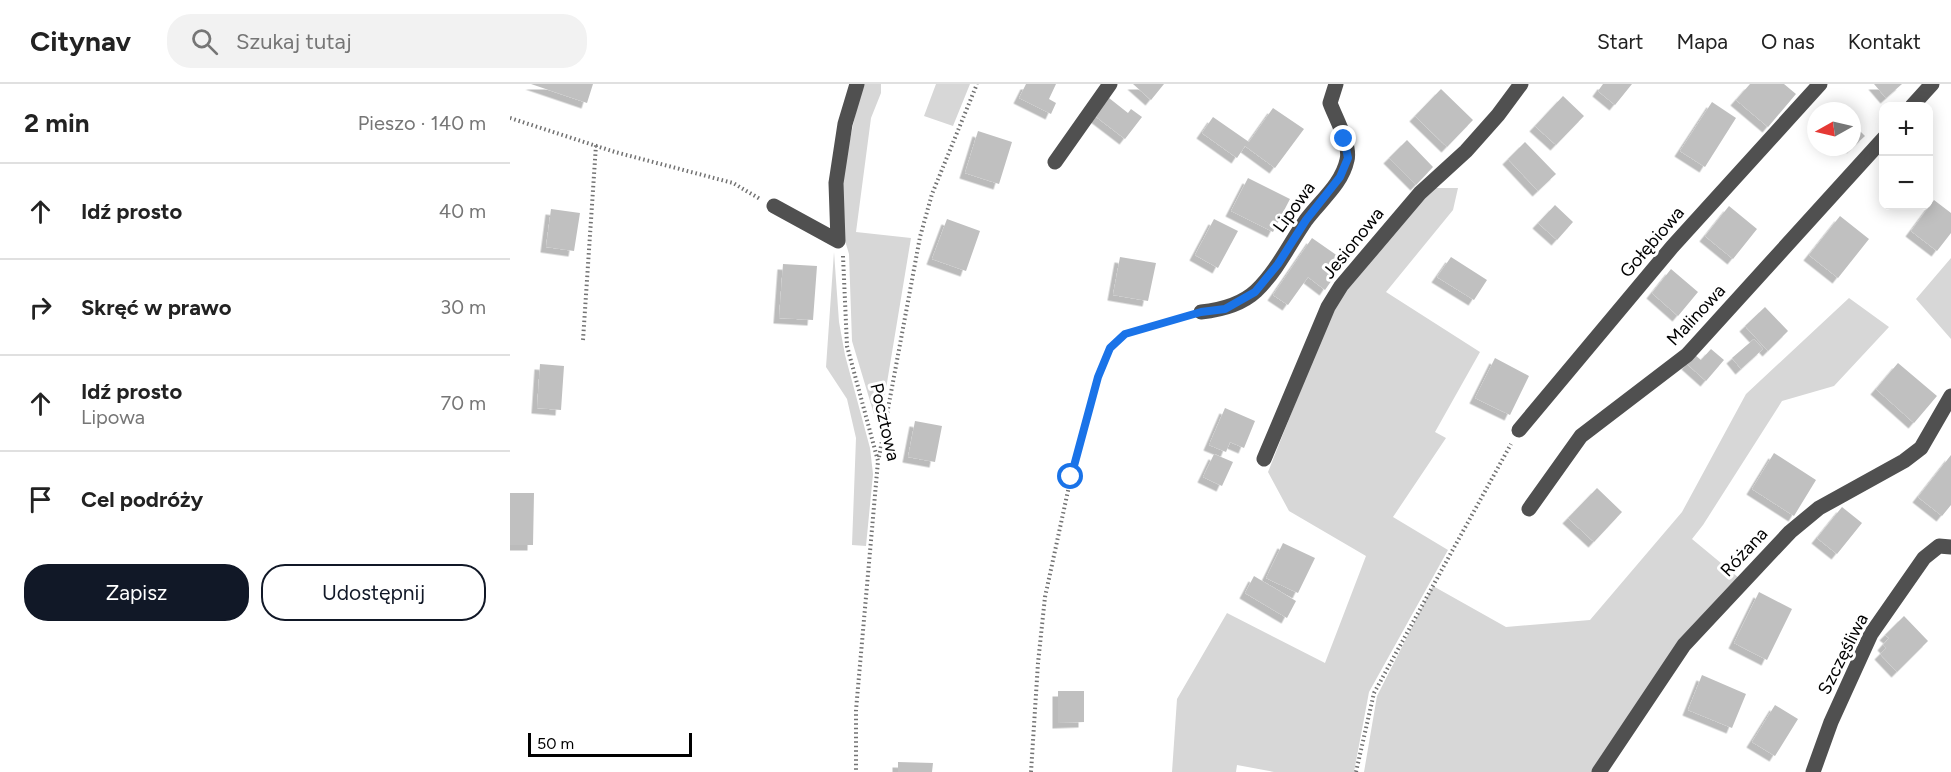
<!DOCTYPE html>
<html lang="pl">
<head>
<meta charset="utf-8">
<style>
	body { margin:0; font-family:Figtree,sans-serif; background:#f2f2f2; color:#222 }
	.controls { position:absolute; right:18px; top:18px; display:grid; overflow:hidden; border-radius:12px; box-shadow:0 3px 15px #0003 }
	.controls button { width:54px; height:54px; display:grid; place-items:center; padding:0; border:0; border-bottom:2px solid #e0e0e0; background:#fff; color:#222; font:30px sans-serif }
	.compass { position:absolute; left:1297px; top:18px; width:54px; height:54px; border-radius:50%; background:#fff; box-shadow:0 3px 15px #0003; rotate:262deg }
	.scale { position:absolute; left:18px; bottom:15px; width:164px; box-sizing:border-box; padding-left:6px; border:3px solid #000; border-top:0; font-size:16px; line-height:21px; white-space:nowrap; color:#000; -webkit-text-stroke:4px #fff; paint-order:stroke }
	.stop { position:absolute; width:18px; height:18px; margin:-14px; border:4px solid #1a73e8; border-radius:50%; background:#fff }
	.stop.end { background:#1a73e8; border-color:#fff; box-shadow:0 2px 6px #0008 }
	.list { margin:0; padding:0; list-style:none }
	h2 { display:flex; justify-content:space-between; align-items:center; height:78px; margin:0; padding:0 24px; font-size:26px }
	h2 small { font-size:20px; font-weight:400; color:#767676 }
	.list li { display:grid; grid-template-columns:39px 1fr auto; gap:18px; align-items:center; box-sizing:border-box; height:96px; padding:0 24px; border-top:2px solid #e0e0e0 }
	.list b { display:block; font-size:22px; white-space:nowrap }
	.list p { margin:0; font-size:20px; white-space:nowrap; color:#767676 }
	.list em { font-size:20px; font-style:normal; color:#767676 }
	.actions { display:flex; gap:12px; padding:18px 24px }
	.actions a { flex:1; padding:14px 0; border:2px solid #111827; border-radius:24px; text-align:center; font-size:21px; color:#111827 }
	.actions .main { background:#111827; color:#fff }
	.icon { flex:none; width:33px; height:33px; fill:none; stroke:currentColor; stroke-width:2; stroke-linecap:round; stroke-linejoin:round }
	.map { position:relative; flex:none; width:1441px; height:688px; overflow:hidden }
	header { display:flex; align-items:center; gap:36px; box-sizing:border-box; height:84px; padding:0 30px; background:#fff; border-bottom:2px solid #e0e0e0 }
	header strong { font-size:28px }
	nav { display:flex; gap:33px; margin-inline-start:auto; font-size:21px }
	.search { width:420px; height:54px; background:#f2f2f2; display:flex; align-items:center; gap:15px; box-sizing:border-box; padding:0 21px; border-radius:24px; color:#767676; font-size:22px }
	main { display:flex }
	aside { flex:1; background:#fff }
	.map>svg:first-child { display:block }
</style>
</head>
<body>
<header>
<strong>Citynav</strong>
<div class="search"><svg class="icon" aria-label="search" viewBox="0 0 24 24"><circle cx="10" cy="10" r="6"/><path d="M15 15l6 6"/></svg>Szukaj tutaj</div>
<nav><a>Start</a><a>Mapa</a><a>O nas</a><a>Kontakt</a></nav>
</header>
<main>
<aside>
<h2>2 min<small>Pieszo · 140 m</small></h2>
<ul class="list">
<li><svg class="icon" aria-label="ahead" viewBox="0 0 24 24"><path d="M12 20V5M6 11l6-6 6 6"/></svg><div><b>Idź prosto</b></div><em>40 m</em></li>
<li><svg class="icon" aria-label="right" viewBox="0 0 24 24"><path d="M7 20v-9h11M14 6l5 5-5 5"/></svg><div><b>Skręć w prawo</b></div><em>30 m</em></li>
<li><svg class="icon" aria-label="ahead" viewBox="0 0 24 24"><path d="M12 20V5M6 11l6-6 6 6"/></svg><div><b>Idź prosto</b><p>Lipowa</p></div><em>70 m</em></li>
<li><svg class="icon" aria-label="arrive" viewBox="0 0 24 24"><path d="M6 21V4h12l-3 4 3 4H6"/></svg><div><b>Cel podróży</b></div></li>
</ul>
<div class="actions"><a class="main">Zapisz</a><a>Udostępnij</a></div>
</aside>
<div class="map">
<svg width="1441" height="688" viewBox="0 0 1441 688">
	<defs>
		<filter id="shadow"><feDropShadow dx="-5.5" dy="5.5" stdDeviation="0" flood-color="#0004"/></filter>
	</defs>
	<rect width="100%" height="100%" fill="#fff"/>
	<path fill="#d7d7d7" d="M352,0H371V9L361,34L346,148L401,154L369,347L342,257L339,170L333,150L331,97Z
		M426,0H460L443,42L414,32Z
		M922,104H948L943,126L876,208L970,268L925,348L936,354L883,433L938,466L859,608L844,688H764L727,681L726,688H662L667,615L717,529L815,579L856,472L779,427L758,388L824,222L838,201Z
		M324,168L329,238L335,271L360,364L363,390L356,462L342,461L346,354L337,315L316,283Z
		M1441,174V255L1406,215Z
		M1339,214L1379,243L1324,302L1272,317L1193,441L1182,455L1229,494L1082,688H854L867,612L923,502L996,543L1080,536L1172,428L1236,310Z"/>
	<path fill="#c0c0c0" filter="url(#shadow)" d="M21,0H83L77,19Z
		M516,0H546L539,15L546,19L541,30L509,14Z
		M623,0H654L641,16Z
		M1093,0H1122L1105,21L1088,7Z
		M1240,0H1274L1286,10L1258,43L1226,16Z
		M1364,0H1392L1376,14Z
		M931,5L963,36L937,63L905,32Z
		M1053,12L1074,32L1046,61L1025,42Z
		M599,14L618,29L621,25L632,33L615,55L585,32Z
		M1202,18L1226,34L1195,83L1170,67Z
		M763,24L794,45L765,84L735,62L727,74L692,49L703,33L739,58Z
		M1342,39L1355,52L1342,64Z
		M468,47L502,58L489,100L455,89Z
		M897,56L923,83L906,101L879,74Z
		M1015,58L1046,90L1028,107L998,75Z
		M738,94L780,115L763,148L721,127Z
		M1424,116L1441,129V149L1427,167L1401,147Z
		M1045,121L1063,138L1047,156L1028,139Z
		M1219,122L1247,145L1223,175L1195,152Z
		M41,125L70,129L64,167L36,163Z
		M1330,132L1359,155L1328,194L1299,171Z
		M437,135L470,147L456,187L422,175Z
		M704,135L728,147L708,184L685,171Z
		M802,154L835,177L815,206L798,193L778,221L763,211Z
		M610,173L646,179L638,217L603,211Z
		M941,173L977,196L964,216L927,193Z
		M273,180L307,182L303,236L269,234Z
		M1161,185L1188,208L1168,232L1142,209Z
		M1255,223L1278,247L1258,267L1235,242Z
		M1244,255L1253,265L1231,285L1222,274Z
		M1201,265L1214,276L1196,297L1177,280L1185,271L1191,276Z
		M985,274L1019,292L1000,331L965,314Z
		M1388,279L1427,312L1404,339L1366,305Z
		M30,280L54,282L51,326L27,324Z
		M715,324L745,337L734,364L720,358L716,368L699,361Z
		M405,337L432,342L425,378L398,373Z
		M1264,369L1306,396L1284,432L1242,405Z
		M704,370L723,378L712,402L693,393Z
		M1441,371V421L1432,432L1408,413Z
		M1087,404L1112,428L1084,458L1058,434Z
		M0,409H24L23,461H0Z
		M1332,423L1352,439L1327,470L1307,454Z
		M773,459L805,474L788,509L756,494Z
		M744,492L786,517L777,534L735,509Z
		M1249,508L1282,525L1257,576L1224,559Z
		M1394,532L1418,557L1387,588L1370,570L1376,564L1373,561L1379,554L1375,551Z
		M1192,591L1236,610L1222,644L1178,626Z
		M548,607H574V638L548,639Z
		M1265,621L1288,635L1265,672L1242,658Z
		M388,678L423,679L422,688H388Z"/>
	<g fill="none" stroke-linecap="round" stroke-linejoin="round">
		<path stroke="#727272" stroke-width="4" stroke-dasharray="1.5 3" stroke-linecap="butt" d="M0,34L105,68L223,99L250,115
			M333,172L337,262L368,377L346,626V688
			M73,256L86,61
			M369,373L410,153L422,110L467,0
			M521,688L528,579L535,513L561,393L588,293L600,264L615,250L674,233
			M846,688L864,609L1001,360"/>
		<path stroke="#505050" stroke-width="15" d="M1402,22L1422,0
			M545,78L600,0
			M264,122L328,157L326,99L335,40L347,0
			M691,228C710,226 731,221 746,207C767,187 780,159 796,136C810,117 832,100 837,76C841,61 825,33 820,19L826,0
			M1009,346L1162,163L1310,0
			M754,375L818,223L831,202L910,109L956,67L988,31L1011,0
			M1019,425L1071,352L1177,271L1374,54
			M1089,688L1174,561L1280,448L1309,424L1394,377L1411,364L1441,312
			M1303,688L1321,638L1361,550L1414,474L1429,462L1441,463"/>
	</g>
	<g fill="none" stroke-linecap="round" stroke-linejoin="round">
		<path stroke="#1a73e8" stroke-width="8" d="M561,393L588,293L600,264L615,250L691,228L715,225L745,208L768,180L796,136L830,93L838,74L834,55"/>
	</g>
	<g text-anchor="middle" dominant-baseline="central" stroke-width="6" stroke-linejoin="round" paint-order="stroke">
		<g font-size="18" fill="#000" stroke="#fff">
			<text transform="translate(784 123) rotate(-54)">Lipowa</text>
			<text transform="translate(1142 158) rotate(-49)">Gołębiowa</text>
			<text transform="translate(843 159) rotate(-51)">Jesionowa</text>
			<text transform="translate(1186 231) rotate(-47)">Malinowa</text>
			<text transform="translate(375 338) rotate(77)">Pocztowa</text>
			<text transform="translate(1234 468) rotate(-47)">Różana</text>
			<text transform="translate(1333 570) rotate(-63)">Szczęśliwa</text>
		</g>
	</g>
</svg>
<div class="controls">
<button>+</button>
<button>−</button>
</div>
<svg class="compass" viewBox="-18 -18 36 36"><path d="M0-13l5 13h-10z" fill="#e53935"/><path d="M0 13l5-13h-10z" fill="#767676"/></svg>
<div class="scale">50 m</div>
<div class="stop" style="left:561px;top:393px"></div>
<div class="stop end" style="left:834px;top:55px"></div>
</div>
</main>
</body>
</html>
